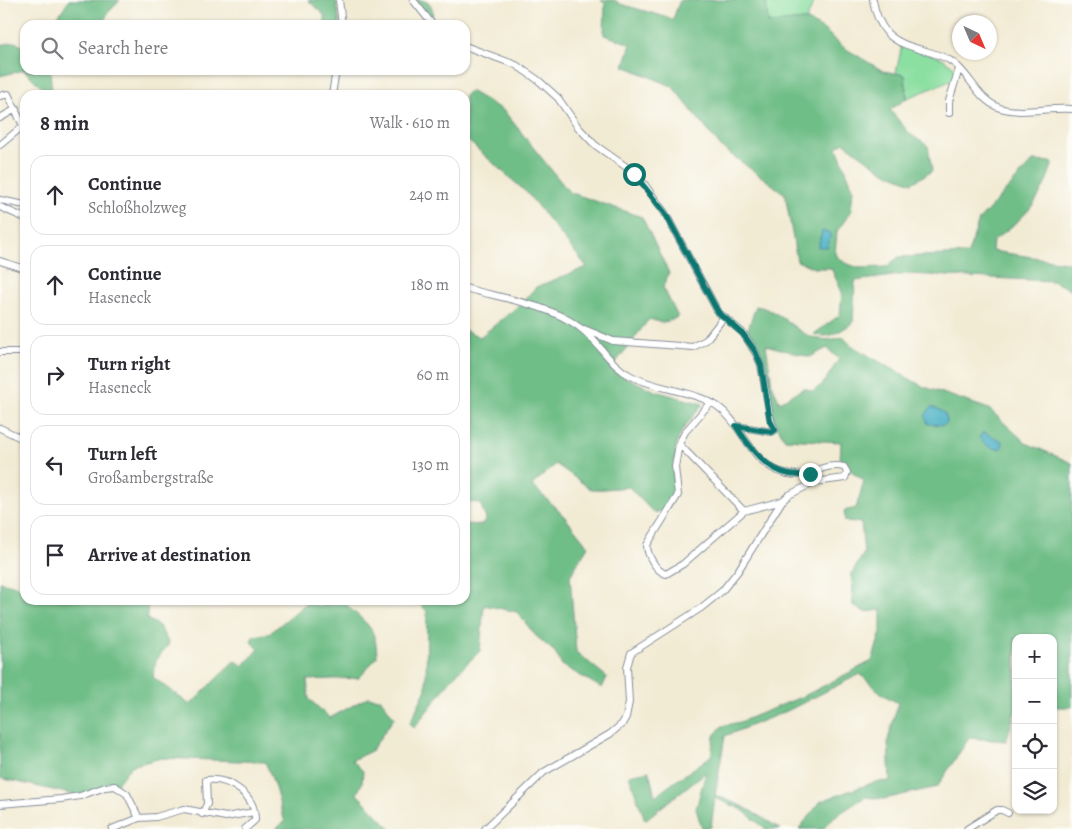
<!DOCTYPE html>
<html lang="en">
<head>
<meta charset="utf-8">
<style>
	body { margin:0; font-family:Alegreya,serif; background:#f2f2f3; color:#2b2b33 }
	.controls { position:absolute; right:15px; bottom:15px; display:grid; overflow:hidden; border-radius:10px; box-shadow:0 1px 4px #0004 }
	.controls button { width:45px; height:45px; display:grid; place-items:center; padding:0; border:0; border-bottom:1px solid #e1e1e2; background:#fff; color:#2b2b33; font:25px sans-serif }
	.compass { position:absolute; left:952px; top:15px; width:45px; height:45px; border-radius:50%; background:#fff; box-shadow:0 1px 4px #0004; rotate:136deg }
	.stop { position:absolute; width:15px; height:15px; margin:-11px; border:4px solid #0f766e; border-radius:50%; background:#fff }
	.stop.end { background:#0f766e; border-color:#fff; box-shadow:0 1px 5px #0008 }
	.list { margin:0; padding:0; list-style:none }
	h2 { display:flex; justify-content:space-between; align-items:center; height:65px; margin:0; padding:0 20px; font-size:21px }
	h2 small { font-size:16px; font-weight:400; color:#7c7c81 }
	.list li { display:grid; grid-template-columns:32px 1fr auto; gap:15px; align-items:center; box-sizing:border-box; height:80px; margin:0 10px 10px; padding:0 10px; border:1px solid #e1e1e2; border-radius:15px }
	.list b { display:block; font-size:19px; white-space:nowrap }
	.list p { margin:0; font-size:16px; white-space:nowrap; color:#7c7c81 }
	.list em { font-size:16px; font-style:normal; color:#7c7c81 }
	.icon { flex:none; width:28px; height:28px; fill:none; stroke:currentColor; stroke-width:2; stroke-linecap:round; stroke-linejoin:round }
	.map { position:relative; flex:none; width:1072px; height:829px; overflow:hidden }
	.search { position:absolute; background:#fff; box-shadow:0 1px 4px #0004; left:20px; top:20px; width:450px; height:55px; display:flex; align-items:center; gap:12px; box-sizing:border-box; padding:0 18px; border-radius:15px; color:#7c7c81; font-size:19px }
	.panel { position:absolute; background:#fff; box-shadow:0 1px 4px #0004; left:20px; top:90px; width:450px; height:515px; border-radius:15px }
	.map>svg:first-child { display:block }
</style>
</head>
<body>
<div class="map">
<svg width="1072" height="829" viewBox="0 0 1072 829">
	<rect width="100%" height="100%" fill="#fdfcf7"/>
	<filter id="ink" filterUnits="userSpaceOnUse"><feTurbulence type="fractalNoise" baseFrequency=".02" numOctaves="2"/><feDisplacementMap in="SourceGraphic" scale="10" xChannelSelector="R" yChannelSelector="G"/><feConvolveMatrix kernelMatrix="1 2 1 2 8 2 1 2 1" color-interpolation-filters="sRGB"/></filter>
	<filter id="wash" filterUnits="userSpaceOnUse"><feTurbulence type="fractalNoise" baseFrequency=".0096" numOctaves="4" result="noise"/><feDisplacementMap in="SourceGraphic" scale="20" xChannelSelector="R" yChannelSelector="G"/><feGaussianBlur stdDeviation="1.12" result="paint"/><feColorMatrix in="noise" values="0 0 0 0 0 0 0 0 0 0 0 0 0 0 0 0 0 1.4 0 .05"/><feComposite in="paint" operator="in"/></filter>
	<g filter="url(#wash)">
		<rect width="100%" height="100%" fill="#f2ebd4"/>
		<path fill="#8bdfa1" stroke="#538780" d="M766,0H815L806,20L768,23Z
			M902,45L942,58L957,69L953,80L907,98L905,76L896,73Z"/>
		<path fill="#70be87" stroke="#467672" fill-rule="evenodd" d="M69,0H120L107,14L103,25H52Z
			M308,0H336L340,25H326L324,15Z
			M414,0C427,0 430,2 434,14L430,18Z
			M601,0H615L620,4L673,19L680,0H766L768,23L806,20L823,29L843,47L883,71L905,75L907,98L890,110L910,134L928,146L932,171L912,183L883,171L843,142L837,148L853,188L851,212L837,231L835,254L845,263L859,268L886,267L899,257L968,254L979,220L1033,161L1053,162C1040,204 1026,216 993,241L992,251L1072,263V290L1052,281L908,274L855,281L853,323C839,331 830,340 814,334L840,315L842,292L831,268H814L797,261L785,194L721,147L672,86L624,66L631,44L604,35L605,4Z
			M15,42L25,48V70H50L52,95H49L24,70L0,76V45Z
			M470,91L504,111L569,192L642,217L669,273L663,287L678,317L663,323L649,319L610,370L655,391L703,404C696,414 685,424 680,435C670,454 679,498 669,507C665,510 659,512 654,513L629,487L592,490L556,464L532,485L564,516L588,546L570,576L576,652L607,677L602,688L562,665L555,652L535,635L517,612L484,605L480,651L454,676L414,728L410,723L426,689L427,611L415,600H465V524L482,525L486,519L480,503L465,502V330L480,337L521,304L536,287L587,267L527,193L465,138V95Z
			M756,306C792,312 800,350 843,337L852,346L922,386L989,409L1026,443L1072,463V707H1053V638H1016V708L1006,741L969,738L937,787L884,799L865,797L834,817L823,829H799L821,801L875,782L890,781L888,740L898,703L882,694L860,674L787,711L725,736L715,795L744,807L781,829H766L741,809L715,798L711,827L702,828L696,809L706,772L645,820L629,775L649,771L655,796L711,756L714,736L722,726L740,722L806,695L872,661L881,632V610L865,612L853,606L852,573L864,553L861,523L845,521L844,511L856,508L864,481L840,462L841,442L785,439L774,421L763,361L746,335ZM766,345L810,357L827,348L839,359L823,384L813,391L804,388L780,402L772,385Z
			M0,582L25,588V600H148L147,619L159,626L169,644L156,660L153,677L190,705L235,660L243,666L259,649L251,642L253,636L269,634L309,601L317,606L343,601C347,604 350,609 354,612C372,627 376,633 377,657L359,678L307,680L309,699L330,718L368,697L381,699L394,718L371,751L352,760L363,771L362,783L357,794L391,829H275L285,822C278,801 275,782 265,762L161,758L131,766L115,786L80,796L0,778Z"/>
		<path fill="#44aec3" stroke="#306e90" d="M822,231L831,233L828,247H818Z
			M931,407C941,409 947,413 947,423L943,425L928,424L925,416Z
			M983,432L1002,441L1003,445L1001,448C992,451 985,444 979,438Z"/>
	</g>
	<g filter="url(#ink)">
		<g fill="none" stroke-linecap="round" stroke-linejoin="round">
			<defs>
				<path id="minor" d="M339,0L342,25
					M413,0L433,25
					M873,0C875,13 879,24 888,34C905,50 932,49 951,61C970,73 977,100 1000,108C1023,115 1048,107 1072,109
					M465,46L516,65L538,80L558,98L578,127L595,145L625,166L645,185L665,213L718,312L743,333L755,351L761,365L771,421L775,430L772,432L736,426
					M332,95L336,70
					M0,96L8,94L23,126L0,145
					M949,113V101L959,69
					M0,118L16,109
					M0,200L25,205
					M0,207L25,218
					M0,261L25,269
					M465,288C500,298 551,305 579,327C599,341 609,365 631,376C658,390 692,390 717,406C742,423 748,458 778,471C809,483 820,461 844,467L847,472L845,478L815,482L789,495L782,501L738,571L722,591L701,608L631,653L627,667L629,702L626,717L622,724L610,734L544,772L485,829
					M584,329L613,341L693,347L706,340L724,317
					M0,352H25
					M710,403L685,432L679,444L675,467L678,495L647,545C647,555 656,571 666,574L683,564L744,511L782,501
					M0,428L25,440
					M679,444L744,511
					M0,804L61,799L80,796L105,787L115,786L127,794L139,818L156,817L184,809L226,817L254,812
					M202,814L207,804L206,780C230,777 256,796 255,820L245,829
					M112,829L139,818
					M967,829L997,810H1002L1008,813"/>
			</defs>
			<use href="#minor" stroke="#868d99" stroke-width="8"/>
			<use href="#minor" stroke="#fff" stroke-width="6"/>
		</g>
	</g>
	<g fill="none" stroke-linecap="round" stroke-linejoin="round" filter="url(#ink)">
		<path stroke="#0f766e" stroke-width="6" d="M634,174L665,213L718,312L743,334L755,351L761,365L770,421L775,430L772,432L736,426C753,453 774,481 810,474"/>
	</g>
</svg>
<div class="controls">
<button>+</button>
<button>−</button>
<button><svg class="icon" aria-label="locate" viewBox="0 0 24 24"><circle cx="12" cy="12" r="6"/><path d="M12 2v4M12 18v4M2 12h4M18 12h4"/></svg></button>
<button><svg class="icon" aria-label="layers" viewBox="0 0 24 24"><path d="M12 4l9 5-9 5-9-5zM3 14l9 5 9-5"/></svg></button>
</div>
<svg class="compass" viewBox="-18 -18 36 36"><path d="M0-13l5 13h-10z" fill="#e53935"/><path d="M0 13l5-13h-10z" fill="#7c7c81"/></svg>
<div class="stop" style="left:634px;top:174px"></div>
<div class="stop end" style="left:810px;top:474px"></div>
<div class="search"><svg class="icon" aria-label="search" viewBox="0 0 24 24"><circle cx="10" cy="10" r="6"/><path d="M15 15l6 6"/></svg>Search here</div>
<section class="panel">
<h2>8 min<small>Walk · 610 m</small></h2>
<ul class="list">
<li><svg class="icon" aria-label="ahead" viewBox="0 0 24 24"><path d="M12 20V5M6 11l6-6 6 6"/></svg><div><b>Continue</b><p>Schloßholzweg</p></div><em>240 m</em></li>
<li><svg class="icon" aria-label="ahead" viewBox="0 0 24 24"><path d="M12 20V5M6 11l6-6 6 6"/></svg><div><b>Continue</b><p>Haseneck</p></div><em>180 m</em></li>
<li><svg class="icon" aria-label="right" viewBox="0 0 24 24"><path d="M7 20v-9h11M14 6l5 5-5 5"/></svg><div><b>Turn right</b><p>Haseneck</p></div><em>60 m</em></li>
<li><svg class="icon" aria-label="left" viewBox="0 0 24 24"><path d="M17 20v-9H6M10 6l-5 5 5 5"/></svg><div><b>Turn left</b><p>Großambergstraße</p></div><em>130 m</em></li>
<li><svg class="icon" aria-label="arrive" viewBox="0 0 24 24"><path d="M6 21V4h12l-3 4 3 4H6"/></svg><div><b>Arrive at destination</b></div></li>
</ul>
</section>
</div>
</body>
</html>
